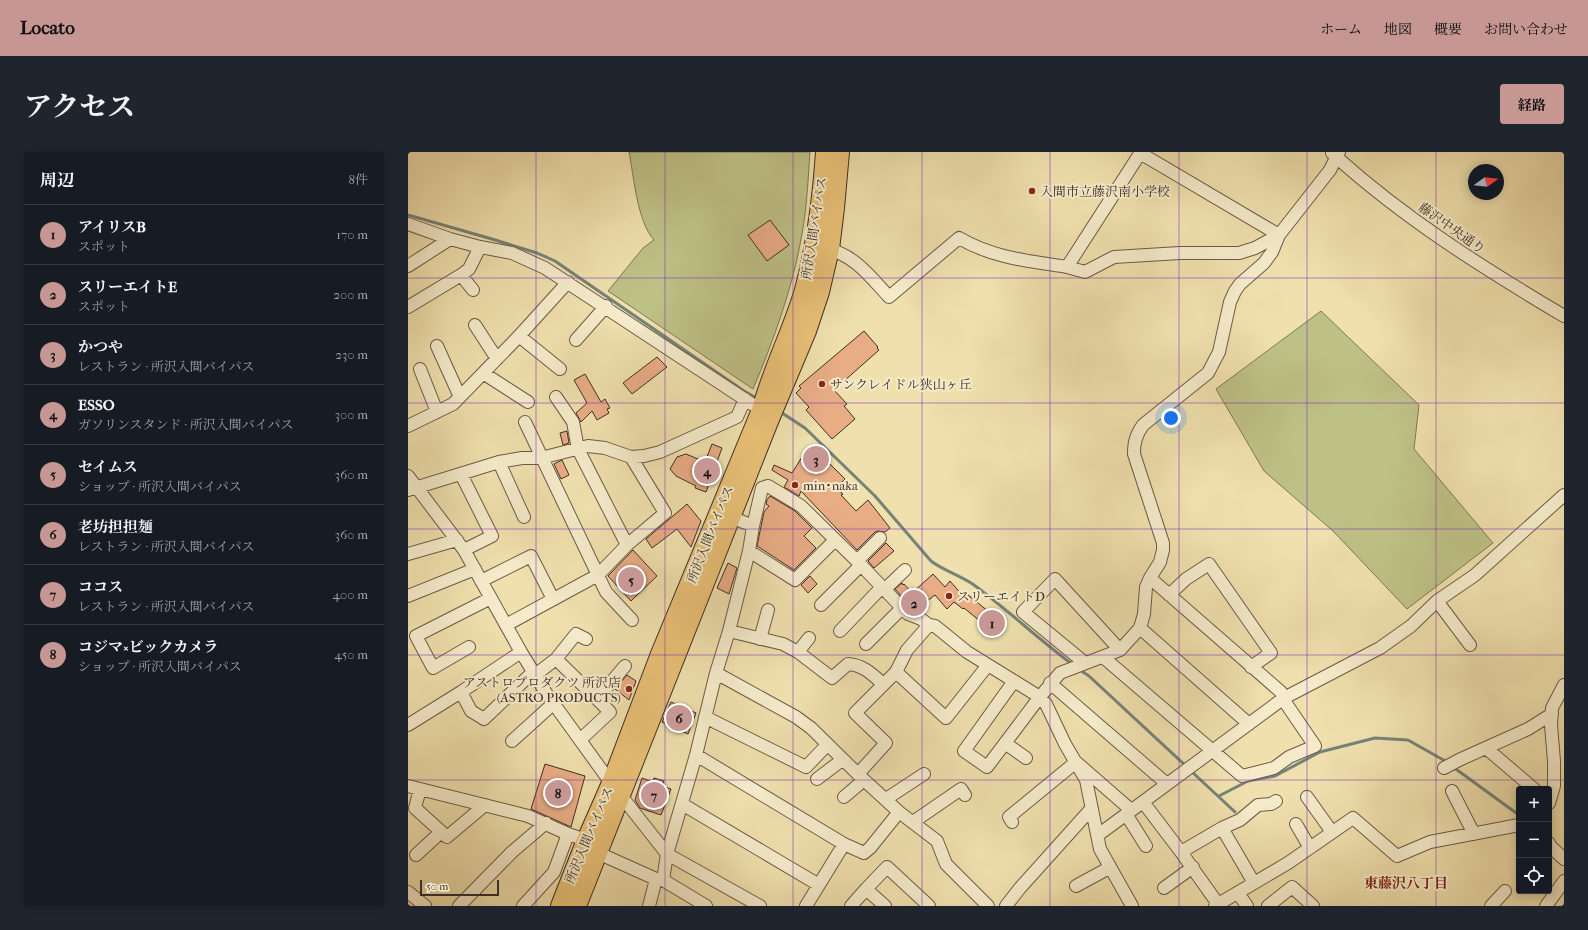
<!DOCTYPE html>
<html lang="ja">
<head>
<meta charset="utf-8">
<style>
	body { margin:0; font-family:"IM FELL French Canon","Noto Serif JP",serif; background:#20242c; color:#f1f3f6 }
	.controls { position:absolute; right:12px; bottom:12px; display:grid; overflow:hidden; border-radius:4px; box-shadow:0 2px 10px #0003 }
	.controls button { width:36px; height:36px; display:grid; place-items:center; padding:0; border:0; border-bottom:1px solid #363941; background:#171b24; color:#f1f3f6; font:20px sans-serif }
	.compass { position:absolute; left:1060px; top:12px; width:36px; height:36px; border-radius:50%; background:#171b24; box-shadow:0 2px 10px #0003; rotate:75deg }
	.scale { position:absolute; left:12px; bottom:10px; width:79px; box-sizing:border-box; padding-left:4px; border:2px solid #402e27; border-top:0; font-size:11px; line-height:14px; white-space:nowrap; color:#402e27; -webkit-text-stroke:3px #f5ebca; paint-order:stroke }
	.you { position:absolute; left:763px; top:266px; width:14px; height:14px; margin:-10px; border:3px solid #fff; border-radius:50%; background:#1a73e8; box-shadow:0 0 0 6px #1a73e833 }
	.badge { display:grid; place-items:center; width:26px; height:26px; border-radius:50%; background:#c59692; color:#111; font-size:13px; font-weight:700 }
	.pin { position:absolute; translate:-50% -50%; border:2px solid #fff; box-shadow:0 1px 4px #0006 }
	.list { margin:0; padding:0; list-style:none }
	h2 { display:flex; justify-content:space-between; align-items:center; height:52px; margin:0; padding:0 16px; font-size:17px }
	h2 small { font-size:13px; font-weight:400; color:#9ea1a6 }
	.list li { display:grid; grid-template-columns:26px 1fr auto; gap:12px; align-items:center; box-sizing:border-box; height:60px; padding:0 16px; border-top:1px solid #363941 }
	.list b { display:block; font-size:15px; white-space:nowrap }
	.list p { margin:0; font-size:13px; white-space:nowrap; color:#9ea1a6 }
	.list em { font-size:13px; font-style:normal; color:#9ea1a6 }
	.icon { flex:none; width:22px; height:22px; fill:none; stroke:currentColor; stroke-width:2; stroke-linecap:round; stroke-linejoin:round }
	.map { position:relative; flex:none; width:1156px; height:754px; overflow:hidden; border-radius:4px }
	header { display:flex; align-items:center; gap:24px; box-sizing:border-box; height:56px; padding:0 20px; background:#c59692; color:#111 }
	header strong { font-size:19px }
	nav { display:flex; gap:22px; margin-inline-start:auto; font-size:14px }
	.intro { display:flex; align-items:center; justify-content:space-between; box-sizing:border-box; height:96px; padding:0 24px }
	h1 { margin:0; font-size:28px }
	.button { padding:10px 18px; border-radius:4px; background:#c59692; color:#111; font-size:14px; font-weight:700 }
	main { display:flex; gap:24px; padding:0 24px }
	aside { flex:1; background:#171b24; border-radius:4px; box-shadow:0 2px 10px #0003 }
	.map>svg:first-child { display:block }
</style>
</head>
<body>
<header>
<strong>Locato</strong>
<nav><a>ホーム</a><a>地図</a><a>概要</a><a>お問い合わせ</a></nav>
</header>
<div class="intro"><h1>アクセス</h1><a class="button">経路</a></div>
<main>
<aside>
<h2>周辺<small>8件</small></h2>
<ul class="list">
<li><span class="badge">1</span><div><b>アイリスB</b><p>スポット</p></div><em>170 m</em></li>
<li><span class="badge">2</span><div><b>スリーエイトE</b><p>スポット</p></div><em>200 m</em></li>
<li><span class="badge">3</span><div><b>かつや</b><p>レストラン · 所沢入間バイパス</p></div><em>230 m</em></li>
<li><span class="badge">4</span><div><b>ESSO</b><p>ガソリンスタンド · 所沢入間バイパス</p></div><em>300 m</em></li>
<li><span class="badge">5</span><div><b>セイムス</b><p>ショップ · 所沢入間バイパス</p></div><em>360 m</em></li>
<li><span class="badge">6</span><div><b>老坊担担麺</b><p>レストラン · 所沢入間バイパス</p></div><em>360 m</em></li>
<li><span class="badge">7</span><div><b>ココス</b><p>レストラン · 所沢入間バイパス</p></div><em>400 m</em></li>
<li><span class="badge">8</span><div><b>コジマ×ビックカメラ</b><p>ショップ · 所沢入間バイパス</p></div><em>450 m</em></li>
</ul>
</aside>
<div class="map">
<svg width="1156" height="754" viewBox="0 0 1156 754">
	<rect width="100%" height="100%" fill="#efe0ad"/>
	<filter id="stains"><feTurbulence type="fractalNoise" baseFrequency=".005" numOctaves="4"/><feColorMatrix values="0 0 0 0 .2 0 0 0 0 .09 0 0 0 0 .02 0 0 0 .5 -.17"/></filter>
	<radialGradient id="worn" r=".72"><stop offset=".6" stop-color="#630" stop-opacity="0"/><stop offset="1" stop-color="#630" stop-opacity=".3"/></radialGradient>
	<path fill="#bec186" stroke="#7f7856" d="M221,0H402C400,27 399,55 394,82C385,135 366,187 345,237L200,139L235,96L246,88C229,69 226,25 221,0Z
		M913,159L1011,253L1006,297L1085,391L999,457L925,379L856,319L808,237Z"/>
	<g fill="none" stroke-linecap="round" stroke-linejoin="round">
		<path stroke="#768379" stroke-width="3" d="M0,63L84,87L129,101L147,109L336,239L350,247
			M371,259L397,276L467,344L523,409C536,419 552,423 566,433C600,458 630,487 664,512
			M672,518L681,524L779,615
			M1045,615L1111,663
			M783,619L827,660
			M811,644L840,629L867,624L912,600L967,586L1000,588L1039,610"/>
	</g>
	<path fill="#e9ad86" stroke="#402e27" d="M362,68L381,93L359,109L340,83Z
		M456,179L470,195L469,196L471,198L426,238L439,252L436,254L447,267L424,287L398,258L401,255L388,241L393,236L391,234Z
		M249,205L259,215L224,242L215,231Z
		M177,222L193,250L197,247L202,256L199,257L201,261L189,268L184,259L173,270L168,261L179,251L166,228Z
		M159,279L161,291L155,293L152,281Z
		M304,292L314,296L298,340L287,336L288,334L268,324L262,317L269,305L278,302L297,310Z
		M399,297L418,308L437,327L428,336L435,342L433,343L448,359L460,348L482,376L477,380L470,379L467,380L449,398L393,339L391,344L376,335L380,328L364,318L366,313L384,321Z
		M154,308L161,323L153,327L146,312Z
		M362,344L387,359L404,376L396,384L408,396L386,418L349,394L356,360L361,354L358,352L359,348Z
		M279,352L293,369L283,395L269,377L244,396L238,387Z
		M478,391L486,399L466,416L460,409Z
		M225,398L249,424L223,449L200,424Z
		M320,411L329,416L321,442L309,436Z
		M525,422L537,435L542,429L557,446L559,442L597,473L589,483L556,456L555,457L546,450L539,457L527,443L509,457L504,456L487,437L494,431L495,433L496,432L504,441Z
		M402,424L409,432L400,441L393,433Z
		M219,523L228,529L221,548L207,537Z
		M263,550L288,561L280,582L254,570Z
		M137,612L177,624L163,675L123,657Z
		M234,626L245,630L246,626L256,629L254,634L263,637L253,663L232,656L227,648Z"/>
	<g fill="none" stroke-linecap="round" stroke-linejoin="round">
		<defs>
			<path id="minor" d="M924,1C994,65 1075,116 1156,164
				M0,72L42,87L72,95L104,101L137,116L353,258
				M415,96C445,101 462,124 481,145L551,86C585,106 621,109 659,115L733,0
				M0,114L42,87
				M659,115L677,120L706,105L772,101H831L847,96L871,83L732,1
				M53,123L65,138
				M0,155L53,123L61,117L72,95
				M67,173L89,207
				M111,184L152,217
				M168,188L198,154
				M29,194L52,245
				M12,217L29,260
				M75,221L120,250
				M148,245L165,270L170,297L219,393
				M117,270L198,440L224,468
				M0,274L45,252L111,184L160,130
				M91,310L116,365
				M53,322L84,384L56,398
				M0,324L56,398L113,500L138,541L203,631L259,702L352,754
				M0,338L91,310L114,306H133L180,294L197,296L223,305L236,304L252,300L329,265L337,247
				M323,365L345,374
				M341,399L387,428L427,388
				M0,402L49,388
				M449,409L472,386
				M73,429L123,404L145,447
				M476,438L497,418
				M761,443L778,427L801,412L863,501L843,515
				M0,444L67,417
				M1029,449L1062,493
				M413,453L452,414
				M98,473L190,423L219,393L257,361L223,305
				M732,476L841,572
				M321,479L375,492L390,500L424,526L440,512C455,513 464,522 475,532
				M432,479L474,435
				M352,487L360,458
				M458,492L494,456
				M61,495L25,516L8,484L83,446
				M390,500L401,486
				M695,505L834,624L866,616L881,605L907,594L879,553L873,540L742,426
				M148,507L189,547L217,514
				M677,511L615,460L647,427L712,498
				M488,520L538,566L580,513
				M308,521L388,565L403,576L456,628L491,660L529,689L538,712L580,754
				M127,523L148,507L168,482L178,487
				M606,529L556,599L579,615L631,546L652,521L712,498L732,476L736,462L738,435L742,426L752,410L755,398V391L726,302C726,290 728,283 735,273L800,221L811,200L822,150L827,139L832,132L856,111L864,100L871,83L922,18L931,0
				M642,531L759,632
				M53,540L63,559L76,567L125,520
				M297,565L398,615L419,593
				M0,573L53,540L113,500
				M172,588L202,560L189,547
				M104,589L146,551
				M597,591L618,606
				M1078,596L1126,637
				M288,603L436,692L456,701L462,696L491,660
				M1036,616L1051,608L1120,577L1144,562
				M450,622L478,591L447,561L488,520L499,498L521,473L527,474L559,500L627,542L638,552L657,592L678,628L692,697L724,754
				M409,627L434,608
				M0,634L120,664L160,682L178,688
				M12,637L7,656L39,685L77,653
				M1044,639L1066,682
				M436,645L456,628
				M899,645L924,680
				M478,647L516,622
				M735,650L773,700L810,752
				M1141,651L1146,634V609L1143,573L1144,556L1156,533
				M274,652L411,733
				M718,662L738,694
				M505,670L553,637L557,643
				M604,670L601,665L668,610L723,658
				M888,672L902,696
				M814,676L846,731
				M690,683L876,546L972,496L1003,474L1029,449L1067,423L1156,343
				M1141,691L1142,694L1156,707
				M773,700L814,676L832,668L850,653L863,652L868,649
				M190,701L248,727L255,728L298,754
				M8,703L33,680
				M255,728L259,702L288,603L308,521L321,479L341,399L345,374L354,336L360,334L393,354L449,409L500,462L513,467L521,473
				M668,734L701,716
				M756,736L785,715
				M458,737L479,715L521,754
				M0,740L17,754
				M830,741L839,754
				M51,754L104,700L138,671
				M115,754L146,720L160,682
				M241,754L248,727
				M398,754L436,692
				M443,754L458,737L477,754
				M598,754L612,736L683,657
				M807,754L880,711L945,666L989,704L1022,690L1111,673
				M860,754L884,735L905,754
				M1083,754L1097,739
				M1138,754L1156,729"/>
			<path id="highway" d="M152,754L178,688L203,631L252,502L353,258C364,217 384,179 396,138C408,93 414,46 417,0
				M169,754L362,267L399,179L412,140L422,97L427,56L432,0"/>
		</defs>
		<use href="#minor" stroke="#6c5a48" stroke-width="14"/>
		<use href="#highway" stroke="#402e27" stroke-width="20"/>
		<use href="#minor" stroke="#f5ebca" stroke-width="12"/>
		<use href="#highway" stroke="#e8c076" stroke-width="18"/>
	</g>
	<path fill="none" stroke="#7b2cbf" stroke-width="1" stroke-opacity="0.55" d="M128,0V754M257,0V754M385,0V754M514,0V754M642,0V754M771,0V754M899,0V754M1028,0V754M0,126H1156M0,251H1156M0,377H1156M0,503H1156M0,628H1156"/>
	<g fill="#8f2418" stroke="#f5ebca" stroke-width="1.5">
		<circle cx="624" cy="39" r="4"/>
		<circle cx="414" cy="232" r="4"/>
		<circle cx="387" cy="333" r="4"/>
		<circle cx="541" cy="444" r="4"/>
		<circle cx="221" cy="537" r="4"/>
	</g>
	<g text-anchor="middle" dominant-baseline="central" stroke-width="4" stroke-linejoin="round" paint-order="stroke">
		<g font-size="13" fill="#402e27" stroke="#f5ebca" text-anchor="start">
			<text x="632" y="39">入間市立藤沢南小学校</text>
			<text x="422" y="232">サンクレイドル狭山ヶ丘</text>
			<text x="395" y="333">min･naka</text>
			<text x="549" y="444">スリーエイトD</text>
			<text x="213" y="530" text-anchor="end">アストロプロダクツ 所沢店<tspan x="213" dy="15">(ASTRO PRODUCTS)</tspan></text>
		</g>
		<g font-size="13" fill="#402e27" stroke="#f5ebca">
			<text transform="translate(406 76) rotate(-81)">所沢入間バイパス</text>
			<text transform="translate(1044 76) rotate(35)">藤沢中央通り</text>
			<text transform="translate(302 382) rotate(-68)">所沢入間バイパス</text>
			<text transform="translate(181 683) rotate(-67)">所沢入間バイパス</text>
		</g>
		<g font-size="14" font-weight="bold" fill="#7a1f14" stroke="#f5ebca">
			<text x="998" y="731">東藤沢八丁目</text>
		</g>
	</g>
	<rect width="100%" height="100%" filter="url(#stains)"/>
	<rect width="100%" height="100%" fill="url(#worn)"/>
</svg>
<div class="controls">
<button>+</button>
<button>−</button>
<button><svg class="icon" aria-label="locate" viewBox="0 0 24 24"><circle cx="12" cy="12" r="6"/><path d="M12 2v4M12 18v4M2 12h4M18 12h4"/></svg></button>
</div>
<svg class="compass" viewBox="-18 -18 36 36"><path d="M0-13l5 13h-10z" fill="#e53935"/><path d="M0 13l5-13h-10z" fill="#9ea1a6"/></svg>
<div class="scale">50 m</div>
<div class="you"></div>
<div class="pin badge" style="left:584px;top:471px">1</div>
<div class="pin badge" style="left:506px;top:451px">2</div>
<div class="pin badge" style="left:408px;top:307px">3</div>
<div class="pin badge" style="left:299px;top:319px">4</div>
<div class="pin badge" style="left:223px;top:428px">5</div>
<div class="pin badge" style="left:271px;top:566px">6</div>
<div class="pin badge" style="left:246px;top:643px">7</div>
<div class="pin badge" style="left:150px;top:641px">8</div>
</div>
</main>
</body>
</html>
